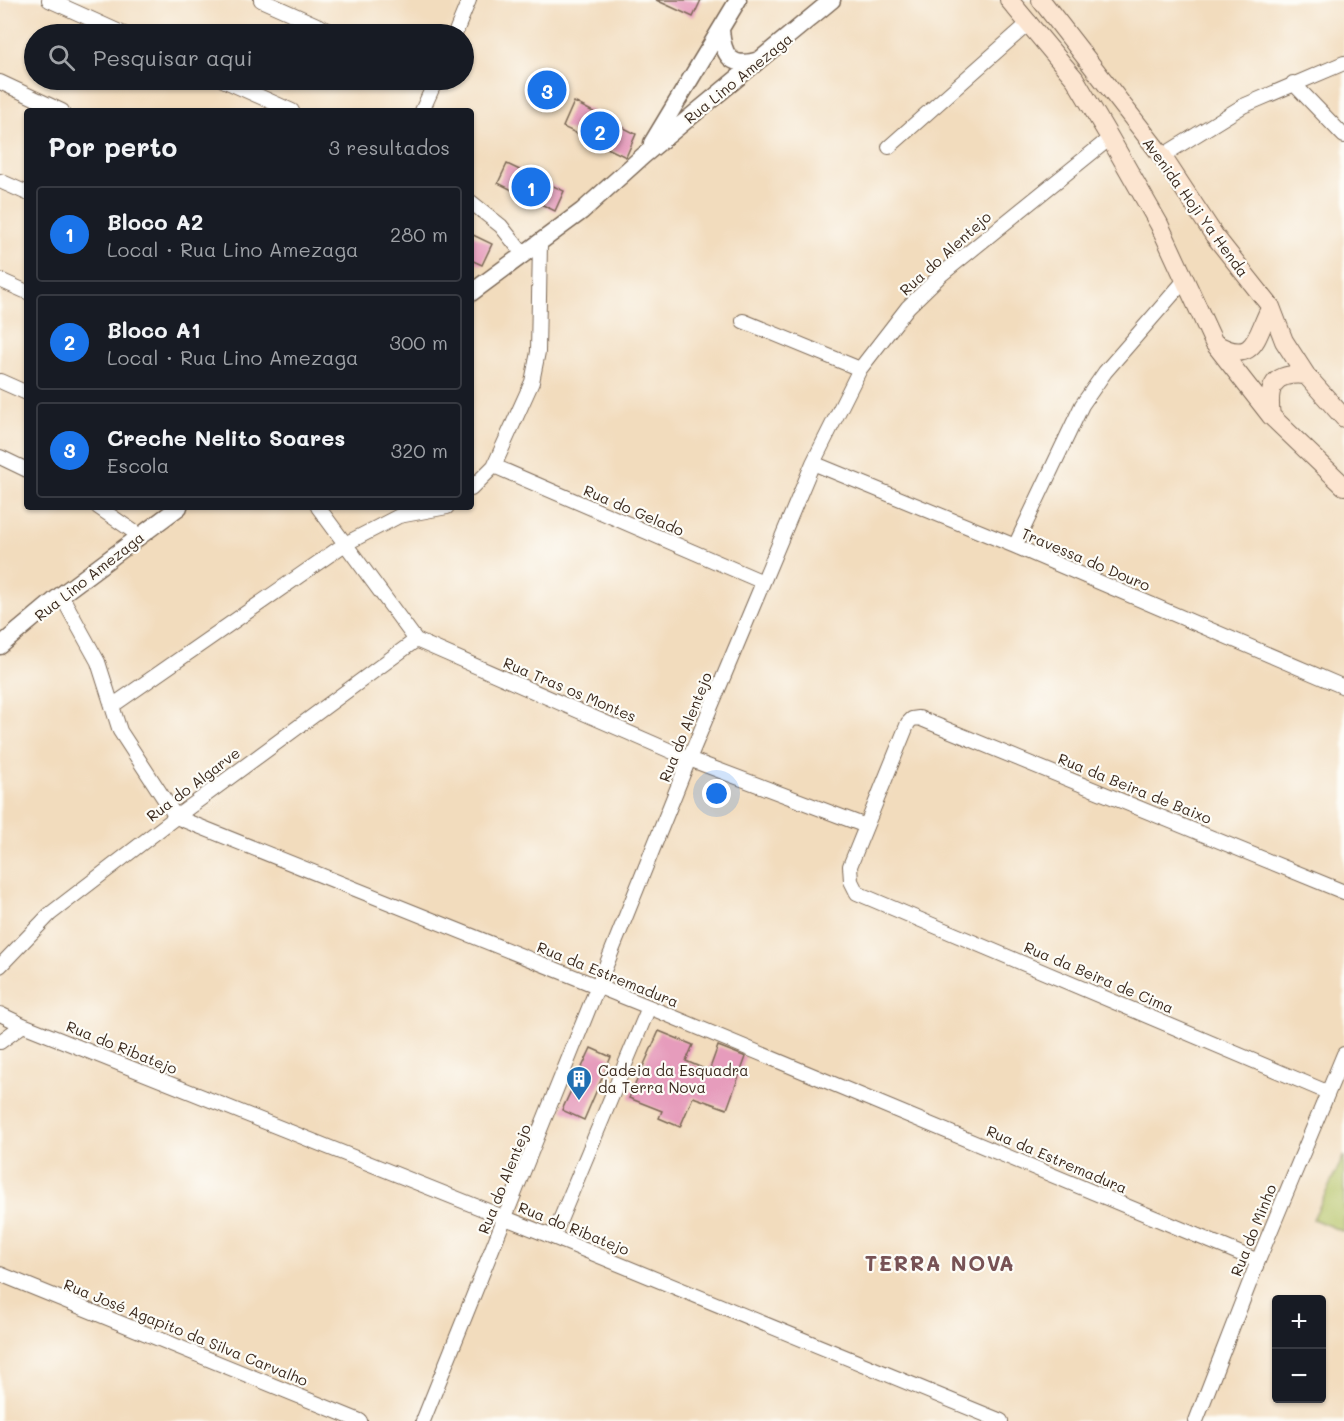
<!DOCTYPE html>
<html lang="pt">
<head>
<meta charset="utf-8">
<style>
	body { margin:0; font-family:Mali,sans-serif; background:#20242c; color:#f1f3f6 }
	.controls { position:absolute; right:18px; bottom:18px; display:grid; overflow:hidden; border-radius:6px; box-shadow:0 2px 4px #0004 }
	.controls button { width:54px; height:54px; display:grid; place-items:center; padding:0; border:0; border-bottom:2px solid #363941; background:#171b24; color:#f1f3f6; font:30px sans-serif }
	.you { position:absolute; left:717px; top:794px; width:21px; height:21px; margin:-15px; border:4px solid #fff; border-radius:50%; background:#1a73e8; box-shadow:0 0 0 9px #1a73e833 }
	.badge { display:grid; place-items:center; width:39px; height:39px; border-radius:50%; background:#1a73e8; color:#fff; font-size:20px; font-weight:700 }
	.pin { position:absolute; translate:-50% -50%; border:3px solid #fff; box-shadow:0 2px 6px #0006 }
	.list { margin:0; padding:0; list-style:none }
	h2 { display:flex; justify-content:space-between; align-items:center; height:78px; margin:0; padding:0 24px; font-size:26px }
	h2 small { font-size:20px; font-weight:400; color:#9ea1a6 }
	.list li { display:grid; grid-template-columns:39px 1fr auto; gap:18px; align-items:center; box-sizing:border-box; height:96px; margin:0 12px 12px; padding:0 12px; border:2px solid #363941; border-radius:6px }
	.list b { display:block; font-size:22px; white-space:nowrap }
	.list p { margin:0; font-size:20px; white-space:nowrap; color:#9ea1a6 }
	.list em { font-size:20px; font-style:normal; color:#9ea1a6 }
	.icon { flex:none; width:33px; height:33px; fill:none; stroke:currentColor; stroke-width:2; stroke-linecap:round; stroke-linejoin:round }
	.map { position:relative; flex:none; width:1344px; height:1421px; overflow:hidden }
	.search { position:absolute; background:#171b24; box-shadow:0 2px 4px #0004; left:24px; top:24px; width:450px; height:66px; display:flex; align-items:center; gap:15px; box-sizing:border-box; padding:0 21px; border-radius:33px; color:#9ea1a6; font-size:22px }
	.panel { position:absolute; background:#171b24; box-shadow:0 2px 4px #0004; left:24px; top:108px; width:450px; height:402px; border-radius:6px }
	.map>svg:first-child { display:block }
</style>
</head>
<body>
<div class="map">
<svg width="1344" height="1421" viewBox="0 0 1344 1421">
	<rect width="100%" height="100%" fill="#fdfcf7"/>
	<filter id="ink" filterUnits="userSpaceOnUse"><feTurbulence type="fractalNoise" baseFrequency=".0167" numOctaves="2"/><feDisplacementMap in="SourceGraphic" scale="12" xChannelSelector="R" yChannelSelector="G"/><feConvolveMatrix kernelMatrix="1 2 1 2 8 2 1 2 1" color-interpolation-filters="sRGB"/></filter>
	<filter id="wash" filterUnits="userSpaceOnUse"><feTurbulence type="fractalNoise" baseFrequency=".008" numOctaves="4" result="noise"/><feDisplacementMap in="SourceGraphic" scale="24" xChannelSelector="R" yChannelSelector="G"/><feGaussianBlur stdDeviation="1.35" result="paint"/><feColorMatrix in="noise" values="0 0 0 0 0 0 0 0 0 0 0 0 0 0 0 0 0 1.4 0 .05"/><feComposite in="paint" operator="in"/></filter>
	<g filter="url(#wash)">
		<rect width="100%" height="100%" fill="#f2dcbd"/>
		<path fill="#b5c366" stroke="#787642" stroke-width="1.5" d="M1344,1156V1232L1313,1219Z"/>
		<g id="blocks">
			<path fill="#e69cbc" d="M656,0H701L693,17Z
				M574,102L636,134L626,157L563,127Z
				M507,164L564,191L555,211L498,183Z
				M471,234L492,244L482,265L471,260Z
				M659,1031L693,1045L686,1061L709,1071L718,1046L746,1057L727,1109L693,1097L680,1127L659,1118L662,1111L629,1098Z
				M591,1048L611,1057L584,1120L562,1110Z"/>
		</g>
	</g>
	<g filter="url(#ink)">
		<use href="#blocks" fill-opacity="0" stroke="#7b6856" stroke-width="1.5"/>
		<g fill="none" stroke-linecap="round" stroke-linejoin="round">
			<defs>
				<path id="minor" d="M49,0L124,34
					M261,0L337,34
					M455,34L469,0
					M223,80L292,111
					M0,82L62,111
					M1293,83L1344,136
					M422,111L436,80
					M889,147L1030,22
					M1162,156L1243,106L1344,63
					M0,181L27,193
					M471,202L501,226L524,255
					M0,280L27,292
					M743,321L860,369
					M0,381L27,393
					M0,457L27,470
					M813,463L1015,546L1344,687
					M494,466L763,582
					M471,489L494,466L532,382L538,352L540,243
					M98,507L140,536
					M318,507L416,640L689,759L866,826
					M1015,546L1082,405L1105,372L1185,280
					M61,595L98,662L120,731L176,817L649,1007L1258,1261
					M112,706L345,544L399,516L447,507
					M0,966L50,914L176,817L416,640
					M0,1014L23,1025L553,1237L1001,1421
					M0,1042L23,1025
					M1327,1092L857,893L851,881L850,866L908,723L912,719L919,718L1344,892
					M553,1237L649,1007
					M0,1274L360,1421
					M423,1421L689,759L813,463L860,369L908,307L942,274L1110,138
					M1196,1421L1258,1261L1344,1054"/>
				<path id="tertiary" d="M721,30C723,56 731,69 759,60
					M652,143L738,0
					M471,293L582,211L643,156L832,0
					M0,646L61,595L179,507"/>
				<path id="secondary" d="M1009,0L1075,79L1110,138L1159,224L1214,343L1271,416L1344,486
					M1041,0L1162,156L1214,235L1271,307L1284,341L1306,375L1344,418
					M1214,343C1257,368 1256,333 1271,307
					M1271,416C1267,386 1273,372 1306,375"/>
			</defs>
			<use href="#minor" stroke="#7b6856" stroke-width="16"/>
			<use href="#tertiary" stroke="#7b6856" stroke-width="19"/>
			<use href="#secondary" stroke="#7b6856" stroke-width="20"/>
			<use href="#minor" stroke="#fff" stroke-width="14"/>
			<use href="#tertiary" stroke="#fff" stroke-width="16"/>
			<use href="#secondary" stroke="#fce5d0" stroke-width="18"/>
		</g>
	</g>
	<defs>
		<symbol id="building-pin" viewBox="-11 -11 22 30"><path d="M0 17L-7.5 6A9.5 9.5 0 1 1 7.5 6Z" fill="#1f6fb2" stroke="#fdfcf7"/><path d="M-4-6H4V6H1V3H-1V6H-4ZM-2.5-4.3h1.7v1.8h-1.7ZM.8-4.3h1.7v1.8H.8ZM-2.5-1h1.7V.8h-1.7ZM.8-1h1.7V.8H.8Z" fill="#fff"/></symbol>
	</defs>
	<g fill-rule="evenodd">
		<use href="#building-pin" x="564" y="1064" width="30" height="40"/>
	</g>
	<g text-anchor="middle" dominant-baseline="central" stroke-width="4.5" stroke-linejoin="round" paint-order="stroke">
		<g font-size="15" fill="#3b2a1e" stroke="#fdfcf7">
			<text transform="translate(738 78) rotate(-39)">Rua Lino Amezaga</text>
			<text transform="translate(1196 207) rotate(54)">Avenida Hoji Ya Henda</text>
			<text transform="translate(945 253) rotate(-42)">Rua do Alentejo</text>
			<text transform="translate(634 510) rotate(23)">Rua do Gelado</text>
			<text transform="translate(1086 559) rotate(23)">Travessa do Douro</text>
			<text transform="translate(89 576) rotate(-38)">Rua Lino Amezaga</text>
			<text transform="translate(570 689) rotate(23)">Rua Tras os Montes</text>
			<text transform="translate(685 727) rotate(-68)">Rua do Alentejo</text>
			<text transform="translate(193 784) rotate(-37)">Rua do Algarve</text>
			<text transform="translate(1135 788) rotate(22)">Rua da Beira de Baixo</text>
			<text transform="translate(608 974) rotate(22)">Rua da Estremadura</text>
			<text transform="translate(1099 977) rotate(23)">Rua da Beira de Cima</text>
			<text transform="translate(122 1047) rotate(22)">Rua do Ribatejo</text>
			<text transform="translate(1057 1159) rotate(23)">Rua da Estremadura</text>
			<text transform="translate(504 1179) rotate(-68)">Rua do Alentejo</text>
			<text transform="translate(574 1228) rotate(22)">Rua do Ribatejo</text>
			<text transform="translate(1253 1230) rotate(-68)">Rua do Minho</text>
			<text transform="translate(186 1332) rotate(22)">Rua José Agapito da Silva Carvalho</text>
		</g>
		<g font-size="15" fill="#3b2a1e" stroke="#fdfcf7" text-anchor="start">
			<text x="598" y="1070">Cadeia da Esquadra<tspan x="598" dy="17">da Terra Nova</tspan></text>
		</g>
		<g font-size="21" font-weight="bold" letter-spacing="1.5" fill="#775255" stroke="#fdfcf7">
			<text x="940" y="1262">TERRA NOVA</text>
		</g>
	</g>
</svg>
<div class="controls">
<button>+</button>
<button>−</button>
</div>
<div class="you"></div>
<div class="pin badge" style="left:531px;top:187px">1</div>
<div class="pin badge" style="left:600px;top:131px">2</div>
<div class="pin badge" style="left:547px;top:90px">3</div>
<div class="search"><svg class="icon" aria-label="search" viewBox="0 0 24 24"><circle cx="10" cy="10" r="6"/><path d="M15 15l6 6"/></svg>Pesquisar aqui</div>
<section class="panel">
<h2>Por perto<small>3 resultados</small></h2>
<ul class="list">
<li><span class="badge">1</span><div><b>Bloco A2</b><p>Local · Rua Lino Amezaga</p></div><em>280 m</em></li>
<li><span class="badge">2</span><div><b>Bloco A1</b><p>Local · Rua Lino Amezaga</p></div><em>300 m</em></li>
<li><span class="badge">3</span><div><b>Creche Nelito Soares</b><p>Escola</p></div><em>320 m</em></li>
</ul>
</section>
</div>
</body>
</html>
